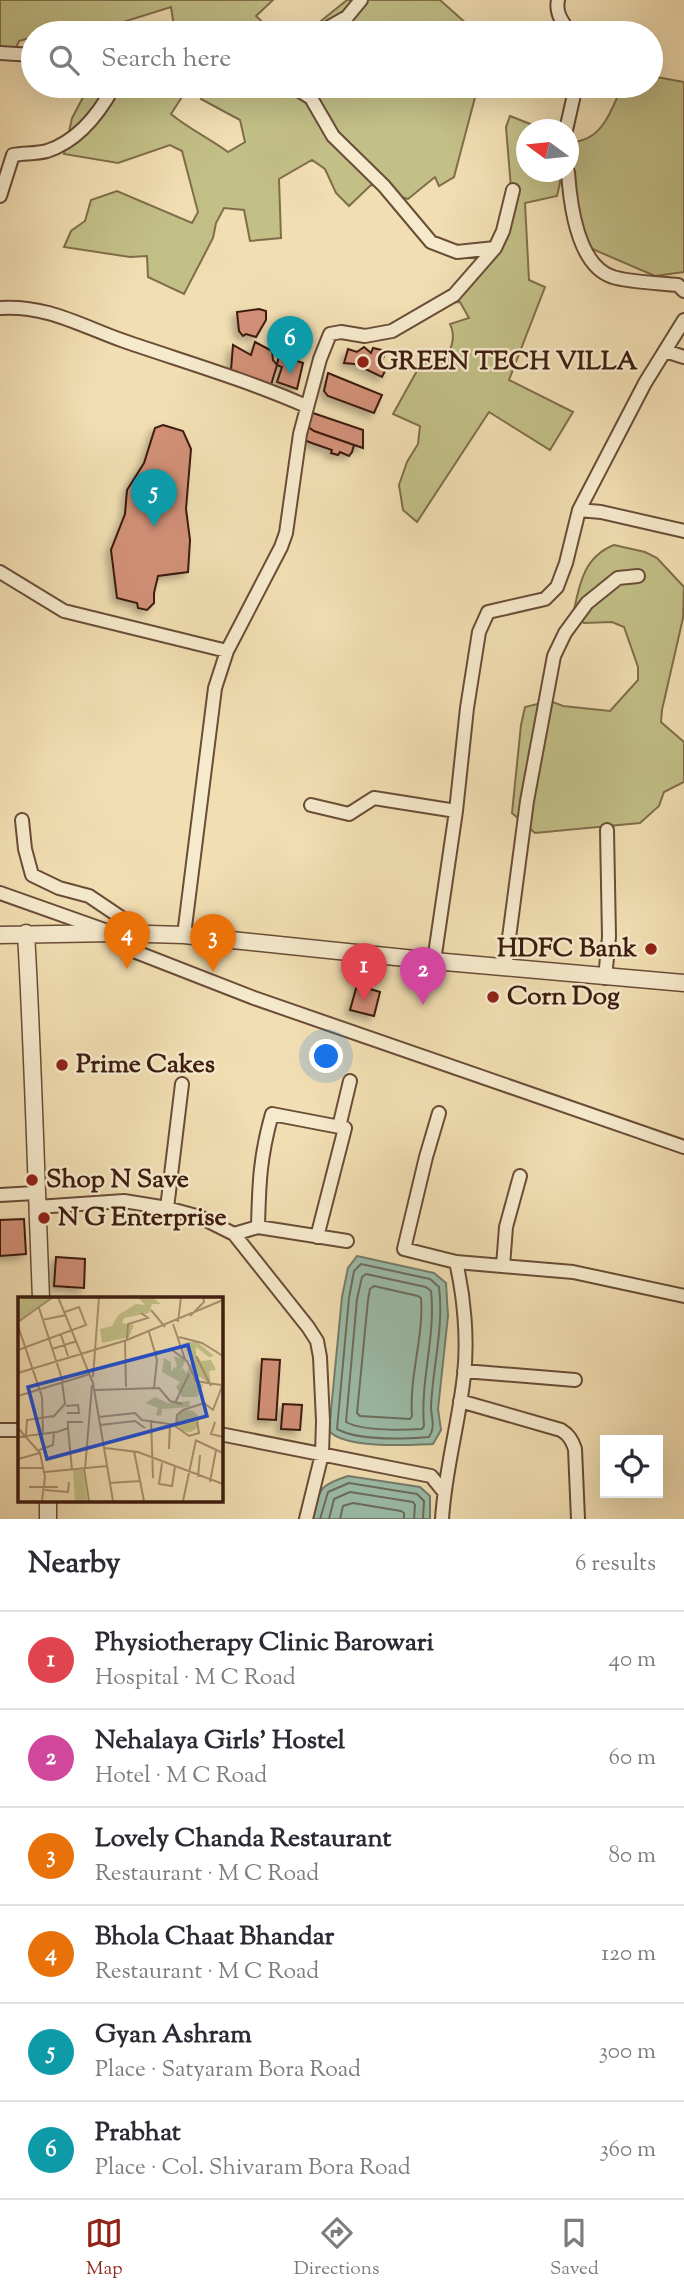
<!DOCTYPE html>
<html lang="en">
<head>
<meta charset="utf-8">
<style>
	body { margin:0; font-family:"Sorts Mill Goudy",serif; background:#f7f7f7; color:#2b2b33 }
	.controls { position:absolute; right:21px; bottom:21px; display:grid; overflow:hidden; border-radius:0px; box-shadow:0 7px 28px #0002 }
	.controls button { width:63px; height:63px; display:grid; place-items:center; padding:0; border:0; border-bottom:2px solid #e1e1e2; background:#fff; color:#2b2b33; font:35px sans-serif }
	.compass { position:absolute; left:516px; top:119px; width:63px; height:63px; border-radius:50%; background:#fff; box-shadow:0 7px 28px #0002; rotate:285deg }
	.you { position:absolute; left:327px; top:1057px; width:24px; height:24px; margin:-18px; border:5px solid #fff; border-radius:50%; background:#1a73e8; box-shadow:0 0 0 10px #1a73e833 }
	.badge { display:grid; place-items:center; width:46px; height:46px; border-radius:50%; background:#8f2418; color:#fff; font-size:23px; font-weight:700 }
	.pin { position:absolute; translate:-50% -58px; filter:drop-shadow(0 2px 4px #0008) }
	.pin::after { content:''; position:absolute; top:37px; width:24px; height:21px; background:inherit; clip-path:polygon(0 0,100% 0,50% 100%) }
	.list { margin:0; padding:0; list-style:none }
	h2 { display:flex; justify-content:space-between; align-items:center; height:91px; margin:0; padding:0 28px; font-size:30px }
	h2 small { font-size:23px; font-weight:400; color:#7c7c81 }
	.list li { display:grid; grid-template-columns:46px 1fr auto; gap:21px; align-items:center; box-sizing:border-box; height:98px; padding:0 28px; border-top:2px solid #e1e1e2 }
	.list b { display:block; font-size:26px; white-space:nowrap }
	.list p { margin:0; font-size:23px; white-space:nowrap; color:#7c7c81 }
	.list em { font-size:23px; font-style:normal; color:#7c7c81 }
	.icon { flex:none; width:38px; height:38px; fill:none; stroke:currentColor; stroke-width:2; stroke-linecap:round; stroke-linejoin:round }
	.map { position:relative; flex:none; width:684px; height:1519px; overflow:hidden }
	.search { position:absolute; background:#fff; box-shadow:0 7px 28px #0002; left:21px; right:21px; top:21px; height:77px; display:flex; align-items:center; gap:18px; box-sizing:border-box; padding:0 24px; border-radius:38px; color:#7c7c81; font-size:26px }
	.sheet { height:679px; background:#fff }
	nav { display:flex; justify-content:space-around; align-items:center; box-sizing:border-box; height:98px; border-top:2px solid #e1e1e2; background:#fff; font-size:19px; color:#7c7c81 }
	nav a { display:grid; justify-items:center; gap:4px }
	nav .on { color:#8f2418 }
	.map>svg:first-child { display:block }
</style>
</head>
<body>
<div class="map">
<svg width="684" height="1519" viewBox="0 0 684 1519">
	<defs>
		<filter id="shadow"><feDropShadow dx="-4.5" dy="4.5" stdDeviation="3.5" flood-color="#0004"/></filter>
	</defs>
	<rect width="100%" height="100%" fill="#f1deb2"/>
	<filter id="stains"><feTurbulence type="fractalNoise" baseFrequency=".00286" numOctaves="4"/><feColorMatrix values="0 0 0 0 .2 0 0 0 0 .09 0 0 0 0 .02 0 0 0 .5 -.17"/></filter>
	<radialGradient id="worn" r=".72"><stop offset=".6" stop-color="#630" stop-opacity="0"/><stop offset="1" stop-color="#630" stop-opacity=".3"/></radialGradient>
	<path fill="#c2bf87" stroke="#806d4a" stroke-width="2" d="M0,0H273L256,16L274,33H175L171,7L88,33H33V37L19,41L16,48L0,46Z
		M347,0H440L477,33H306Z
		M651,76L684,82V272L655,276L590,248L572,223L570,142C602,142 611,111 622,86H651Z
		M89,86H189L171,114C189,129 209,138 228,152L245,142L240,120L201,99L208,87L235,90L245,86H478L454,177L439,186L435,177L408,199C391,195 387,186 371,185L349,206L336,193L325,169L312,160L279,179L281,238L250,241L244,210L224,208L216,223L213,238L184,294L148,277L147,256L130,257L64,247L71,231L85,221L91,200L117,191L192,223L198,212L182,151L170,145L118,163L64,154L72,118Z
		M510,116L543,129L526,130V172H559L560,183L557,196L525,203L529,280L545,287L509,380L573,412L550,450L489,412L417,522L403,510L399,485L407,462L418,444L420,426L393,414L418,369L427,362L444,364C450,351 457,337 450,324L469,318L460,302L445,303L484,270L512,200L506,127Z
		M614,545L645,552L657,558L684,587L683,618L662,710L661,722L684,742V782L664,792L659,806L640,823L535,833L512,813L521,725L525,707L550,701L563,706L610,711L638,680V667L624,627L612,622L584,623L573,615C579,586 583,557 614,545Z"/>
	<path fill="#9bbca8" stroke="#757c6a" stroke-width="2" d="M357,1256L434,1273L446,1283L448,1316L438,1409L441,1430L433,1444C410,1445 345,1449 329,1431L342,1297L348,1268Z
		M348,1476L420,1487L430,1496V1519H313C320,1489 317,1486 348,1476Z"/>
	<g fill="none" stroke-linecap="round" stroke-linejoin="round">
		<path stroke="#6c6c5b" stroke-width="2" d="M361,1264L430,1279L439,1287C444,1326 433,1366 431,1406C431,1417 436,1427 429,1437C404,1439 359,1441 337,1429L349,1298L354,1271Z
			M366,1274L426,1287L431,1291C436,1336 420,1380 424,1426L422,1429C402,1430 362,1431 346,1422L357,1299L362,1277Z
			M374,1286L418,1296L421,1298C424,1337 409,1376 412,1416L410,1419L360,1416L357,1413L368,1300L370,1289Z
			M320,1519L328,1492L349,1483L417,1494L424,1501L423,1519
			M329,1519L334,1499L350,1492L413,1502L415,1505L414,1519
			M340,1519L343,1506L353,1503L401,1511L404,1513V1519"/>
	</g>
	<path fill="#d19077" stroke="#3d1b0e" stroke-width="2" filter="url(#shadow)" d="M259,309L266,311V320L256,337L246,334L243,336L239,331L237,312Z
		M255,342L272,351L273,360L277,365L271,385L231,370L233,345L251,355Z
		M364,347L371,353L373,348L386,351L381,363L387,367L382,377L355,364L344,363L348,349L357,352Z
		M279,355L303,363L297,389L277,382L282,367L277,365Z
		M328,373L382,395L374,413L328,396L324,391Z
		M310,412L363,430V448L314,431L307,426Z
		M163,425L183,431L191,449L186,509L190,540L188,572L158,576L154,593V603L147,610L138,608L137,603L117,598L111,550L125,514L127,490L144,463L155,428Z
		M307,426L314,431L354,445L352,452L349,456L340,452L338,455L331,453L332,450L309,442L304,439Z
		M357,985L380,992L374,1016L350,1010Z
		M24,1219L26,1254L0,1256V1220Z
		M56,1257L85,1259L84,1288L54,1286Z
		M262,1359L280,1360L276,1420L258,1419Z
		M283,1404L302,1405L300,1430L281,1429Z"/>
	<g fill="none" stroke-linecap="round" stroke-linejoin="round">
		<defs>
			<path id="minor" d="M558,0C555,14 563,22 570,33
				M319,33L347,17L361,0
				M0,53L33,55
				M292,86L311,98L333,136L384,186L431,242L457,252L495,248
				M566,130L576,86
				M568,172C570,202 577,266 613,277C628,282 660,283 678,285L684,291
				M0,196L13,155C24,153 36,154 47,151C78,141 99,114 114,86
				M0,308C48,305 81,326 124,341C185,362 247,380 306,406
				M665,351L684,357
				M579,510L601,512L684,531
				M0,572L64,611L227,651
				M311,805L349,814L374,798L456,811
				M22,820L25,849L32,875L59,888L89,896L144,933
				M0,893L113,933L136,952L254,998L684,1147
				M184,935L215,688L227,651L281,547L286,533L300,434L320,359L330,334L341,332L365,336L392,331L454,295L495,248L503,231L513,190
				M434,961L456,811L467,708L479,632L488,612L545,599L557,587L566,563L579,510L645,383L684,320
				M505,968L527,801L554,656L565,633L587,603L618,578L638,576
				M605,978L609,937L607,830
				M439,1113L426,1157L404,1249L456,1262L573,1272L684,1296
				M339,1127L350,1081
				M0,1195L35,1193
				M37,1207L124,1201L167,1208L200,1217L234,1234L308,1327L317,1341L320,1357L323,1421L322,1454L306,1519
				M167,1208L182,1084
				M258,1227C259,1184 260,1156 272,1114L345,1128L317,1237
				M234,1234L258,1227L347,1241
				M503,1266L506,1227L520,1176
				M464,1371L575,1380
				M460,1401L561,1430C569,1435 572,1440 575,1449L578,1519
				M0,1430H19
				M220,1434L431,1476L444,1492
				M442,1519C445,1470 459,1423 464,1375C468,1339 464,1296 456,1262"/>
			<path id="tertiary" d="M26,933C33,1055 36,1177 41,1298
				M0,935L113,933L184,935L434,961L684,983
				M48,1500V1519"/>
		</defs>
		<use href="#minor" stroke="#6a4c37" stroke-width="16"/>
		<use href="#tertiary" stroke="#6a4c37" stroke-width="19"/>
		<use href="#minor" stroke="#f6eacd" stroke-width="12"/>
		<use href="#tertiary" stroke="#f6eacd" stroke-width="16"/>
	</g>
	<g fill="#8f2418" stroke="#f6eacd" stroke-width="2.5">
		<circle cx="363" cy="362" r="7"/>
		<circle cx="651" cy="949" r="7"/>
		<circle cx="493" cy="997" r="7"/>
		<circle cx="62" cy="1065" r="7"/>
		<circle cx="32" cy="1180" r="7"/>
		<circle cx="44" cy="1218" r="7"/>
	</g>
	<g text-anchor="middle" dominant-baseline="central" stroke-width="5" stroke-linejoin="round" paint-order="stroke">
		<g font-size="26" font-weight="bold" fill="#3d1b0e" stroke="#f6eacd" text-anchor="start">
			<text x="377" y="362">GREEN TECH VILLA</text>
			<text x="637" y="949" text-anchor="end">HDFC Bank</text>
			<text x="507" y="997">Corn Dog</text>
			<text x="76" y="1065">Prime Cakes</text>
			<text x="46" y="1180">Shop N Save</text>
			<text x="58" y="1218">N G Enterprise</text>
		</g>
	</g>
	<g transform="translate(18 1297)">
		<rect width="205" height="205" fill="#f1deb2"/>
		<path d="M7,0H37L0,24V5ZM120,0H134L143,7H134L131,16L106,21L104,26L116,28L111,40L84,46L82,32L94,29L100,18L118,7L127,8ZM178,44L196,59L191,60L178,50V58L183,64L193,63L198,73L191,74L193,88L175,75L173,79L185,88L179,100H164L158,90L162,85L144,75L146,61L153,65V74L159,69L156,59L168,63L161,76L165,71L168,76L174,65L165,46ZM137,100L150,106L172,104L171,110L144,112L143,119L138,118L140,111L127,106ZM159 124a11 11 0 1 1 22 0a11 11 0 1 1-22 0ZM55,173H65L69,204H57Z" fill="#c2bf87"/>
		<path fill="none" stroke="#a99070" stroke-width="2" d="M40,0L75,86L95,204M21,11L45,85M133,13L147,30M172,19L186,5L185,0M24,23L48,18M0,25L35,0M160,25L163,0M155,27L167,62M0,29L24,100L25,136M131,35L139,63L136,91M43,38L50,59M161,40L184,46L205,59M109,43L110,27L130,21L123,16M107,44L108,90M34,52L59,44M0,53L68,28L61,10L47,15M137,55L154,53L169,64L178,84L203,88M178,59L193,89M0,76L109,43L205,3M75,80L81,0M77,93L141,91L152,104L164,107M0,99L72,77M157,106L171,77M48,109L60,108L61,116H49M81,120L117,116L124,123L158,128L159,118L165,113L186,106L195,113L205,87M133,123L135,181M197,125L193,137L205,140M82,128L117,124L127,131M157,129L171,139L181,136L179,125M0,131L22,156L27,180L24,204M50,131L54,173M8,138L9,123L36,119L47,107L44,85M0,140L39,135L50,131V125H65M177,143L205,156M87,151L120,155L205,187M151,152L152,127M21,153L35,148L36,135M116,154L126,204M0,162L22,156M144,166L141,187L154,189L157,169M0,171H26M66,172L71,204M67,172L74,88M27,175L89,169M180,180L182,158M192,185L198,153M91,186L122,184M11,190H40M27,193L50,195L51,185M165,204L178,143"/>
		<path fill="#1d4ed8" fill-opacity="0.15" stroke="#1d4ed8" stroke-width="3.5" d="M170,48L189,119L29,162L10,90Z"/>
		<rect width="205" height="205" fill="none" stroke="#3d1b0e" stroke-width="3.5"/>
	</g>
	<rect width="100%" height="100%" filter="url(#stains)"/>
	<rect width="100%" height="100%" fill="url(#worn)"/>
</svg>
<div class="controls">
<button><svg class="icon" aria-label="locate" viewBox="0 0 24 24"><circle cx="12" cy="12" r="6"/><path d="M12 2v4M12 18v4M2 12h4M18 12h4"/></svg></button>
</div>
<svg class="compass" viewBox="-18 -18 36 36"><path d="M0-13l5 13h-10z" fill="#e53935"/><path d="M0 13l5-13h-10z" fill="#7c7c81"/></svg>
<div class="you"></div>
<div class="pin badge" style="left:364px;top:1001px;background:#e0444e">1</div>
<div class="pin badge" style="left:423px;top:1005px;background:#d1479c">2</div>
<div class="pin badge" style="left:213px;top:972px;background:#e8710a">3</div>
<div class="pin badge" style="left:127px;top:969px;background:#e8710a">4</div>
<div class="pin badge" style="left:154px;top:527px;background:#0f9aa8">5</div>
<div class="pin badge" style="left:290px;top:374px;background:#0f9aa8">6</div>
<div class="search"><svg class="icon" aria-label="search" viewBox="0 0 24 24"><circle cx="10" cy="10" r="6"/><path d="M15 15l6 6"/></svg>Search here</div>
</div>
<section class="sheet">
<h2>Nearby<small>6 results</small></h2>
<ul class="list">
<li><span class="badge" style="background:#e0444e">1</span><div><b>Physiotherapy Clinic Barowari</b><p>Hospital · M C Road</p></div><em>40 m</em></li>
<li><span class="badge" style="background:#d1479c">2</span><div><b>Nehalaya Girls' Hostel</b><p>Hotel · M C Road</p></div><em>60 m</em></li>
<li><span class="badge" style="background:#e8710a">3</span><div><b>Lovely Chanda Restaurant</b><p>Restaurant · M C Road</p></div><em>80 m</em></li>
<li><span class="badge" style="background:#e8710a">4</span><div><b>Bhola Chaat Bhandar</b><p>Restaurant · M C Road</p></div><em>120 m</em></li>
<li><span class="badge" style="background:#0f9aa8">5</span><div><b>Gyan Ashram</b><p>Place · Satyaram Bora Road</p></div><em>300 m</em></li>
<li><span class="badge" style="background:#0f9aa8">6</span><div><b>Prabhat</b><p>Place · Col. Shivaram Bora Road</p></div><em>360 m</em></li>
</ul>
</section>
<nav>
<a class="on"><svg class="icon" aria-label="map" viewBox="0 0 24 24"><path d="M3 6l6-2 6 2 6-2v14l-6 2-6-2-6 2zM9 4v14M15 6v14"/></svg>Map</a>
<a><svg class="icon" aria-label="directions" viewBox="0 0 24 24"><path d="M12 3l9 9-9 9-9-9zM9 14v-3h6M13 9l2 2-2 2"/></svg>Directions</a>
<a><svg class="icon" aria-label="saved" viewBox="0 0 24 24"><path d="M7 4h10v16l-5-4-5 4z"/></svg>Saved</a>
</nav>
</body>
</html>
